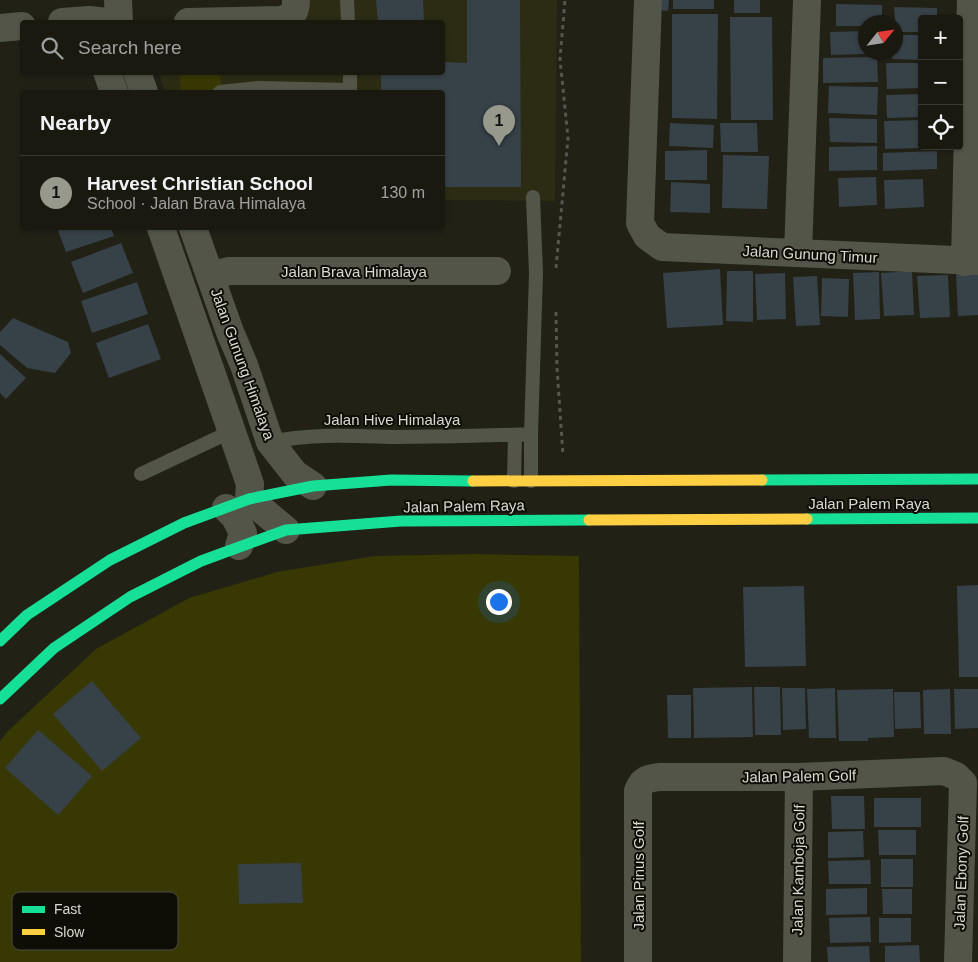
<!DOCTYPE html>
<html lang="en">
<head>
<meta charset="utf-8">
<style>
	body { margin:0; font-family:Helvetica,sans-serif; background:#26261e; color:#f1f3f6 }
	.controls { position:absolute; right:15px; top:15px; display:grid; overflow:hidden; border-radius:5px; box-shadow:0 1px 4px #0004 }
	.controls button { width:45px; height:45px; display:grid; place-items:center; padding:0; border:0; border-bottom:1px solid #373830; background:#191910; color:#f1f3f6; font:25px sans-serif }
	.compass { position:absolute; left:858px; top:15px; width:45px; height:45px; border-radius:50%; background:#191910; box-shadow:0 1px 4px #0004; rotate:60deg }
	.you { position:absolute; left:498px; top:601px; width:18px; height:18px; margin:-12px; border:4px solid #fff; border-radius:50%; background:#1a73e8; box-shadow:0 0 0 8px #1a73e833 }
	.badge { display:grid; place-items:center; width:32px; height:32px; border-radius:50%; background:#98998d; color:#111; font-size:16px; font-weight:700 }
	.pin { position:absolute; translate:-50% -41px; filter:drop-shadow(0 1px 2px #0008) }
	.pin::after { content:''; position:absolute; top:26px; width:18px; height:15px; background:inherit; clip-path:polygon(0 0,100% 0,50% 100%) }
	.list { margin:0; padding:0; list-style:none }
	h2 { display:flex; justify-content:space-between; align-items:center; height:65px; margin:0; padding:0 20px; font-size:21px }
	h2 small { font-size:16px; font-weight:400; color:#9fa09f }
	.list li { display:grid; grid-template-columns:32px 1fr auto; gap:15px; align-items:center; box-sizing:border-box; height:75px; padding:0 20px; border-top:1px solid #373830 }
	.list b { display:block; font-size:19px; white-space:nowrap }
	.list p { margin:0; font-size:16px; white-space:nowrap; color:#9fa09f }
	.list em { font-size:16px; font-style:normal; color:#9fa09f }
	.icon { flex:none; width:28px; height:28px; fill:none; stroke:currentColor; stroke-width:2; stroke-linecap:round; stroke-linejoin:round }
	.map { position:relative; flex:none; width:978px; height:962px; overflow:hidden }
	.search { position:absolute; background:#191910; box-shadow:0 1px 4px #0004; left:20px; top:20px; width:425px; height:55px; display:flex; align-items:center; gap:12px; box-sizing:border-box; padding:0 18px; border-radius:5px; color:#9fa09f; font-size:19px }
	.panel { position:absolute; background:#191910; box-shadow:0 1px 4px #0004; left:20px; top:90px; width:425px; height:140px; border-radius:5px }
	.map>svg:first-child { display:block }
</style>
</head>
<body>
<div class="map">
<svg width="978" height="962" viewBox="0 0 978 962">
	<rect width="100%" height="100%" fill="#212116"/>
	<path fill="#2b2c13" d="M305,0H557L555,201L443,200L442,92H165L159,73L442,72V22H305Z"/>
	<path fill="#373803" d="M179,73H220L222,92H181Z
		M474,554L579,556L581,962H0V741L7,732L96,649L189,598L277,572L375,556Z"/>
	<path fill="#374148" d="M376,0H423L424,22H378Z
		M467,0H520L521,187H442V92H381V72H442V62L467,63Z
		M654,0H669L668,11L654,10Z
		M673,0H714V9H673Z
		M734,0H760V13H734Z
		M836,4L882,5V22H866V26H836Z
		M894,7L937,8V19H922V32H896Z
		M672,14H718L717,119L672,118Z
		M730,17H772L773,120H731Z
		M866,31V54L831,55L830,32Z
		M896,35H922V60L892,59V52H896Z
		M877,57L878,82L823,83V58Z
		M886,63H922V88L887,89Z
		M829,86L878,87L877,115L828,113Z
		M922,94V117L887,118L886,95Z
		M829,118L877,119V143L830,142Z
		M922,120V148L885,149L884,121Z
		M670,123L714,125L713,148L669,146Z
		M720,123H757L758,152H721Z
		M877,146V170L829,171V147Z
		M707,150V180H665V151Z
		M937,151V169L883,171V153Z
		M723,155L769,156L767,209L722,208Z
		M876,177L877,205L839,207L838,178Z
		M923,179L924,207L885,209L884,180Z
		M671,182L710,184V213L670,212Z
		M57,228H111L114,236L66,252Z
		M121,243L133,273L83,293L71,262Z
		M720,269L723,325L667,328L663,273Z
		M727,271H753V322L726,321Z
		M912,271L914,315L884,316L881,273Z
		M879,272L880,319L855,320L853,273Z
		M785,273L786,319L757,320L755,274Z
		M978,273V315L958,316L956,274Z
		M948,275L950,317L920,318L917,276Z
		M817,276L820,325L796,326L793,277Z
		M822,278L849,279L848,317L821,316Z
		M137,282L148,314L92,333L81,301Z
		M13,318L68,342L71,353L55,373L27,368L0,345V332Z
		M148,324L161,359L109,378L96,343Z
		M0,354L26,378L6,399L0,393Z
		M978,585V677H959L957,586Z
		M804,586L806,666L745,667L743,587Z
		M92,681L141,738L102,771L53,714Z
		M752,687L753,737L694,738L693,688Z
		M754,687H780L781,735H755Z
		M782,688H805L806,729L783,730Z
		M835,688L836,738H809L807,689Z
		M893,689L894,737L868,738V741H839L837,690Z
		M950,689L951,734H924L923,690Z
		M954,689H978V728L955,729Z
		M894,692H920L921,728L895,729Z
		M667,695H691V738H668Z
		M38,730L92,776L58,815L5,768Z
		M831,796H864L865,829H832Z
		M874,798H921V827H874Z
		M878,830H916V855H879Z
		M863,831L864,857L828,858V832Z
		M881,859H913V887H881Z
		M870,860L871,884H829L828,861Z
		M301,863L303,903L239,904L238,864Z
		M867,888V914L826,915V889Z
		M882,889H912V914H883Z
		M870,917L871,942L830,943L829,918Z
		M879,918H911V942L879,943Z
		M919,945L920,962H885V946Z
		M869,946L870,962H828L827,947Z"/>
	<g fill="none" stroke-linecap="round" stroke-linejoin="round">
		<path stroke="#56574d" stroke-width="3" stroke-dasharray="4 4" stroke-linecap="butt" d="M556,268L568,138L560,59L565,0
			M556,312L557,368L563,455"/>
		<path stroke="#545549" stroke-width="14" d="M347,0L348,22
			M350,72V92
			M220,92L258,88L350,90
			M270,442C312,433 354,436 396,437C441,437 486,436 531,434
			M141,474L232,431
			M514,481L515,435
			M531,481V434L536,273L533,197"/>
		<path stroke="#545549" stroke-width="28" d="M118,0L119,22
			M648,0L640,223L647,236L662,247L978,261
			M62,22L89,20L108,22
			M188,22L280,20C292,18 296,12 296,0
			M0,28L22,26
			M107,72L114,92
			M137,72L144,92
			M161,228L250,484L249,499L286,530
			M193,228L230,332L244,365L270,442L295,474L313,486
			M798,253L807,0
			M965,262L971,0
			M211,275L230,271H497
			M226,508L235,517L243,533L239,546
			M638,962V791C642,779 649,778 660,777H799L944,771L956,776L963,783L958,962
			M797,962L799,777"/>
		<path stroke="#16e098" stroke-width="11" d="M762,480L978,479
			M807,519L978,518
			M0,641L27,615L110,560L184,523L249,499L313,486L391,480L473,481
			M0,699L54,648L130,597L201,561L286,530L401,521L589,520"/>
		<path stroke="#ffcf43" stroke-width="11" d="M473,481L762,480
			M589,520L807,519"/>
	</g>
	<g text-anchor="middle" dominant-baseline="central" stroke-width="4" stroke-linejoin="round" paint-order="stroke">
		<g font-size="15" fill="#d8dacd" stroke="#0e0e06">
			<text transform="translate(810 254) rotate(3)">Jalan Gunung Timur</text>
			<text x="354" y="271">Jalan Brava Himalaya</text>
			<text transform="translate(243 364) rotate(70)">Jalan Gunung Himalaya</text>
			<text x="392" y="419">Jalan Hive Himalaya</text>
			<text x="869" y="503">Jalan Palem Raya</text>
			<text transform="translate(464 506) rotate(-1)">Jalan Palem Raya</text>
			<text transform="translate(799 776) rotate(-1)">Jalan Palem Golf</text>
			<text transform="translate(798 870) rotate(-89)">Jalan Kamboja Golf</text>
			<text transform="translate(961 873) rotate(-88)">Jalan Ebony Golf</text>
			<text transform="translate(638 876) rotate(-90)">Jalan Pinus Golf</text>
		</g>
	</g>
	<rect x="12" y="892" width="166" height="58" rx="8" fill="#0e0e06" stroke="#4b4b42" stroke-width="1"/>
	<rect x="22" y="906" width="23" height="7" fill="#16e098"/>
	<rect x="22" y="929" width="23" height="6" fill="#ffcf43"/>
	<g font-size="14" fill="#d8dacd">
		<text x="54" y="914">Fast</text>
		<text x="54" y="937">Slow</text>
	</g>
</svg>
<div class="controls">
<button>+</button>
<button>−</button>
<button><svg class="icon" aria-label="locate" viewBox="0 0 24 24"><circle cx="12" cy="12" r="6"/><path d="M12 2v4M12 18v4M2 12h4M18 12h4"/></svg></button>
</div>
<svg class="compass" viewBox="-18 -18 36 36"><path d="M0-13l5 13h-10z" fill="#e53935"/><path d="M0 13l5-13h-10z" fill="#9fa09f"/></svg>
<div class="you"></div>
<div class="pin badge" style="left:499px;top:146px">1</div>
<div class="search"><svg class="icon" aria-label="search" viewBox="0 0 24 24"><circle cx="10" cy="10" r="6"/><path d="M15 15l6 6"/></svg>Search here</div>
<section class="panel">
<h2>Nearby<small></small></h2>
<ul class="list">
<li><span class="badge">1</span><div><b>Harvest Christian School</b><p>School · Jalan Brava Himalaya</p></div><em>130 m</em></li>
</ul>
</section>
</div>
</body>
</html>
